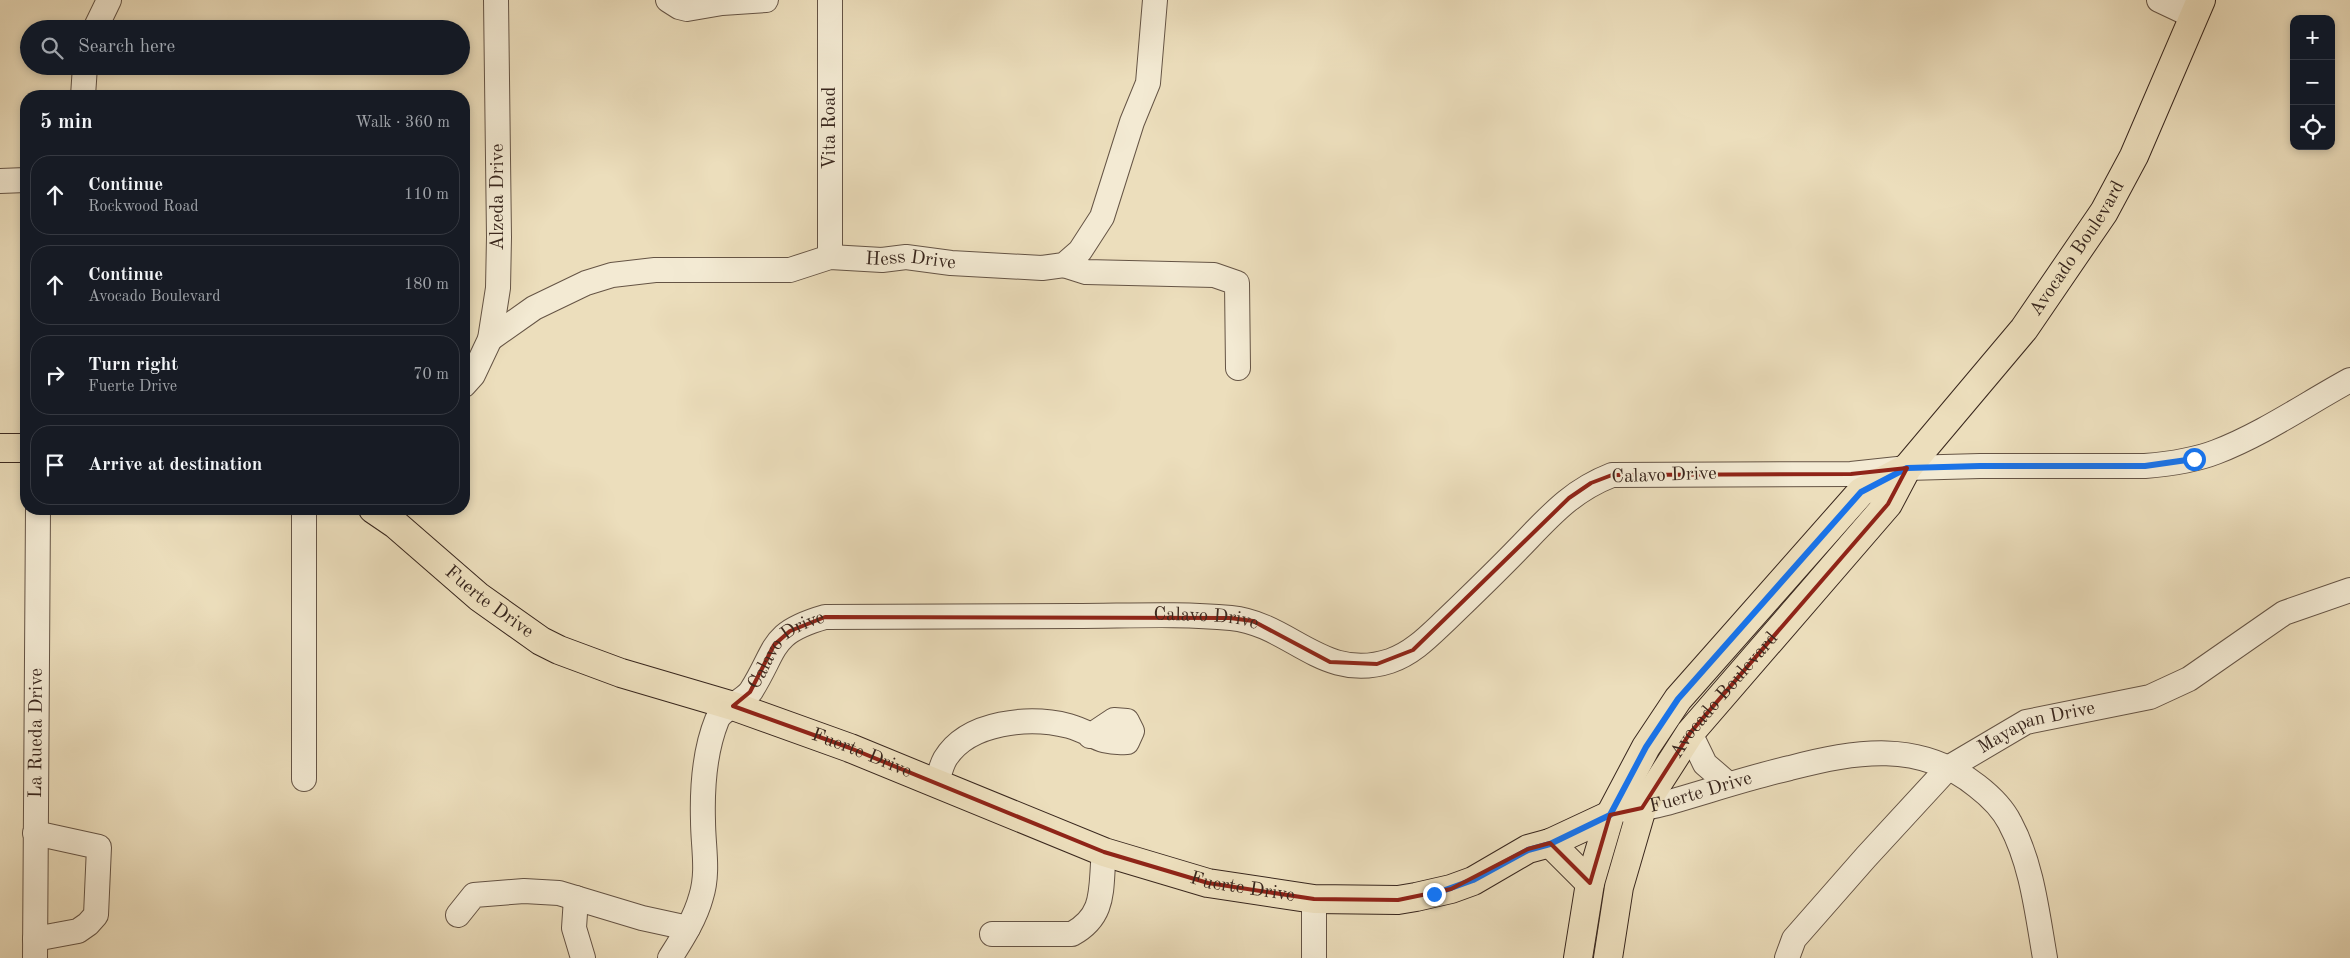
<!DOCTYPE html>
<html lang="en">
<head>
<meta charset="utf-8">
<style>
	body { margin:0; font-family:"Old Standard TT",serif; background:#242831; color:#f1f3f6 }
	.controls { position:absolute; right:15px; top:15px; display:grid; overflow:hidden; border-radius:10px; box-shadow:0 2px 8px #0003 }
	.controls button { width:45px; height:45px; display:grid; place-items:center; padding:0; border:0; border-bottom:1px solid #363941; background:#171b24; color:#f1f3f6; font:25px sans-serif }
	.stop { position:absolute; width:15px; height:15px; margin:-11px; border:4px solid #1a73e8; border-radius:50%; background:#fff }
	.stop.end { background:#1a73e8; border-color:#fff; box-shadow:0 1px 5px #0008 }
	.list { margin:0; padding:0; list-style:none }
	h2 { display:flex; justify-content:space-between; align-items:center; height:65px; margin:0; padding:0 20px; font-size:21px }
	h2 small { font-size:16px; font-weight:400; color:#9ea1a6 }
	.list li { display:grid; grid-template-columns:32px 1fr auto; gap:15px; align-items:center; box-sizing:border-box; height:80px; margin:0 10px 10px; padding:0 10px; border:1px solid #363941; border-radius:20px }
	.list b { display:block; font-size:19px; white-space:nowrap }
	.list p { margin:0; font-size:16px; white-space:nowrap; color:#9ea1a6 }
	.list em { font-size:16px; font-style:normal; color:#9ea1a6 }
	.icon { flex:none; width:28px; height:28px; fill:none; stroke:currentColor; stroke-width:2; stroke-linecap:round; stroke-linejoin:round }
	.map { position:relative; flex:none; width:2350px; height:958px; overflow:hidden }
	.search { position:absolute; background:#171b24; box-shadow:0 2px 8px #0003; left:20px; top:20px; width:450px; height:55px; display:flex; align-items:center; gap:12px; box-sizing:border-box; padding:0 18px; border-radius:28px; color:#9ea1a6; font-size:19px }
	.panel { position:absolute; background:#171b24; box-shadow:0 2px 8px #0003; left:20px; top:90px; width:450px; height:425px; border-radius:20px }
	.map>svg:first-child { display:block }
</style>
</head>
<body>
<div class="map">
<svg width="2350" height="958" viewBox="0 0 2350 958">
	<rect width="100%" height="100%" fill="#ecdebc"/>
	<filter id="stains"><feTurbulence type="fractalNoise" baseFrequency=".004" numOctaves="4"/><feColorMatrix values="0 0 0 0 .2 0 0 0 0 .09 0 0 0 0 .02 0 0 0 .5 -.17"/></filter>
	<radialGradient id="worn" r=".72"><stop offset=".6" stop-color="#630" stop-opacity="0"/><stop offset="1" stop-color="#630" stop-opacity=".3"/></radialGradient>
	<g fill="none" stroke-linecap="round" stroke-linejoin="round">
		<defs>
			<g id="minor">
				<path d="M668,0L679,7L687,9L722,3L766,0"/>
				<path d="M830,0V257"/>
				<path d="M2159,0L2195,17"/>
				<path d="M95,29L109,0"/>
				<path d="M83,96L85,66"/>
				<path d="M0,181L26,180"/>
				<path d="M1064,265L1086,272L1214,275L1237,283L1238,368"/>
				<path id="s1" d="M490,339L534,308L586,283L612,275L655,270H790L830,257L882,260L906,257L951,263L1042,268L1064,265L1080,251L1102,217L1132,122L1148,83L1155,0"/>
				<path d="M464,385L473,375L490,339L498,288L499,237L496,0"/>
				<path d="M1690,733L1705,764L1727,783"/>
				<path d="M304,779V509"/>
				<path d="M936,784C939,776 941,766 945,759C968,721 1030,716 1069,726C1094,733 1097,744 1127,742L1132,731L1127,721L1114,720L1090,736"/>
				<path id="s2" d="M1629,811C1645,808 1661,805 1677,800C1715,789 1751,777 1790,768C1856,751 1919,740 1977,786C1990,796 2003,809 2010,823C2032,864 2037,912 2045,958"/>
				<path d="M576,898L574,928L583,958"/>
				<path d="M1314,899V958"/>
				<path d="M458,915L474,895L524,891L559,893L642,918L688,928"/>
				<path d="M992,934H1072C1107,915 1100,887 1104,852"/>
				<path d="M35,939L78,931L88,924L96,915L99,847L35,833"/>
				<path id="s3" d="M35,958L38,509"/>
				<path id="s4" d="M670,958C682,939 695,919 701,897C709,872 703,846 703,821C702,787 704,752 717,720C721,710 744,701 751,691C778,648 769,633 825,617C908,617 991,616 1074,616C1126,616 1179,613 1231,618C1291,624 1323,683 1390,661C1413,653 1429,636 1446,620C1471,596 1496,572 1520,547C1550,516 1571,491 1612,475L1851,474L1907,468L1980,466H2145C2169,464 2193,461 2216,452C2263,434 2306,404 2350,380"/>
				<path id="s5" d="M1787,958L1794,939L1866,857L1948,768L2026,722L2150,697L2189,679L2284,613L2350,590"/>
			</g>
			<g id="major">
				<path d="M0,448H26"/>
				<path id="s6" d="M373,509L395,524L479,597L541,641L559,650L621,673L733,706L850,748L1104,852L1208,883L1314,899L1398,900L1416,897L1451,889L1473,881L1528,849L1550,843L1610,815"/>
				<path d="M1550,843L1590,883"/>
				<path d="M1578,958L1590,883L1610,815L1646,747L1678,699L1861,492L1907,468"/>
				<path id="s7" d="M1608,958L1619,887L1642,808L1690,733L1888,504L1907,468L2024,329L2104,212L2134,156L2201,0"/>
			</g>
		</defs>
		<use href="#minor" stroke="#655445" stroke-width="26"/>
		<use href="#major" stroke="#38261d" stroke-width="30"/>
		<use href="#minor" stroke="#f3ead3" stroke-width="24"/>
		<use href="#major" stroke="#ecdebc" stroke-width="28"/>
	</g>
	<g fill="none" stroke-linecap="round" stroke-linejoin="round">
		<path stroke="#1a73e8" stroke-width="6" d="M1434,894L1473,880L1528,850L1550,844L1610,815L1646,747L1678,699L1861,492L1907,468L1980,466H2145L2194,459"/>
	</g>
	<path fill="none" stroke="#8f2418" stroke-width="4" stroke-linejoin="round" d="M1907,468L1888,504L1690,733L1642,808L1610,815L1590,883L1550,843L1528,849L1451,889L1398,900L1314,899L1208,883L1104,852L850,748L733,706L750,692L774,645L790,631L825,617L1230,618L1253,621L1330,662L1377,664L1413,650L1569,498L1591,483L1612,475L1851,474Z"/>
	<g text-anchor="middle" dominant-baseline="central" stroke-width="4" stroke-linejoin="round" paint-order="stroke">
		<g font-size="19" fill="#38261d" stroke="#f3ead3">
			<text transform="translate(830 128) rotate(-90)">Vita Road</text>
			<text transform="translate(498 197) rotate(-90)">Alzeda Drive</text>
			<text stroke="none"><textPath href="#s7" startOffset="865">Avocado Boulevard</textPath></text>
			<text stroke="none"><textPath href="#s1" startOffset="440">Hess Drive</textPath></text>
			<text transform="translate(1664 476) rotate(-2)">Calavo Drive</text>
			<text stroke="none"><textPath href="#s6" startOffset="149">Fuerte Drive</textPath></text>
			<text stroke="none"><textPath href="#s4" startOffset="784">Calavo Drive</textPath></text>
			<text stroke="none"><textPath href="#s4" startOffset="349">Calavo Drive</textPath></text>
			<text stroke="none"><textPath href="#s7" startOffset="294">Avocado Boulevard</textPath></text>
			<text stroke="none"><textPath href="#s5" startOffset="349">Mayapan Drive</textPath></text>
			<text stroke="none"><textPath href="#s3" startOffset="225">La Rueda Drive</textPath></text>
			<text stroke="none"><textPath href="#s6" startOffset="554">Fuerte Drive</textPath></text>
			<text stroke="none"><textPath href="#s2" startOffset="74">Fuerte Drive</textPath></text>
			<text stroke="none"><textPath href="#s6" startOffset="959">Fuerte Drive</textPath></text>
		</g>
	</g>
	<rect width="100%" height="100%" filter="url(#stains)"/>
	<rect width="100%" height="100%" fill="url(#worn)"/>
</svg>
<div class="controls">
<button>+</button>
<button>−</button>
<button><svg class="icon" aria-label="locate" viewBox="0 0 24 24"><circle cx="12" cy="12" r="6"/><path d="M12 2v4M12 18v4M2 12h4M18 12h4"/></svg></button>
</div>
<div class="stop" style="left:2194px;top:459px"></div>
<div class="stop end" style="left:1434px;top:894px"></div>
<div class="search"><svg class="icon" aria-label="search" viewBox="0 0 24 24"><circle cx="10" cy="10" r="6"/><path d="M15 15l6 6"/></svg>Search here</div>
<section class="panel">
<h2>5 min<small>Walk · 360 m</small></h2>
<ul class="list">
<li><svg class="icon" aria-label="ahead" viewBox="0 0 24 24"><path d="M12 20V5M6 11l6-6 6 6"/></svg><div><b>Continue</b><p>Rockwood Road</p></div><em>110 m</em></li>
<li><svg class="icon" aria-label="ahead" viewBox="0 0 24 24"><path d="M12 20V5M6 11l6-6 6 6"/></svg><div><b>Continue</b><p>Avocado Boulevard</p></div><em>180 m</em></li>
<li><svg class="icon" aria-label="right" viewBox="0 0 24 24"><path d="M7 20v-9h11M14 6l5 5-5 5"/></svg><div><b>Turn right</b><p>Fuerte Drive</p></div><em>70 m</em></li>
<li><svg class="icon" aria-label="arrive" viewBox="0 0 24 24"><path d="M6 21V4h12l-3 4 3 4H6"/></svg><div><b>Arrive at destination</b></div></li>
</ul>
</section>
</div>
</body>
</html>
